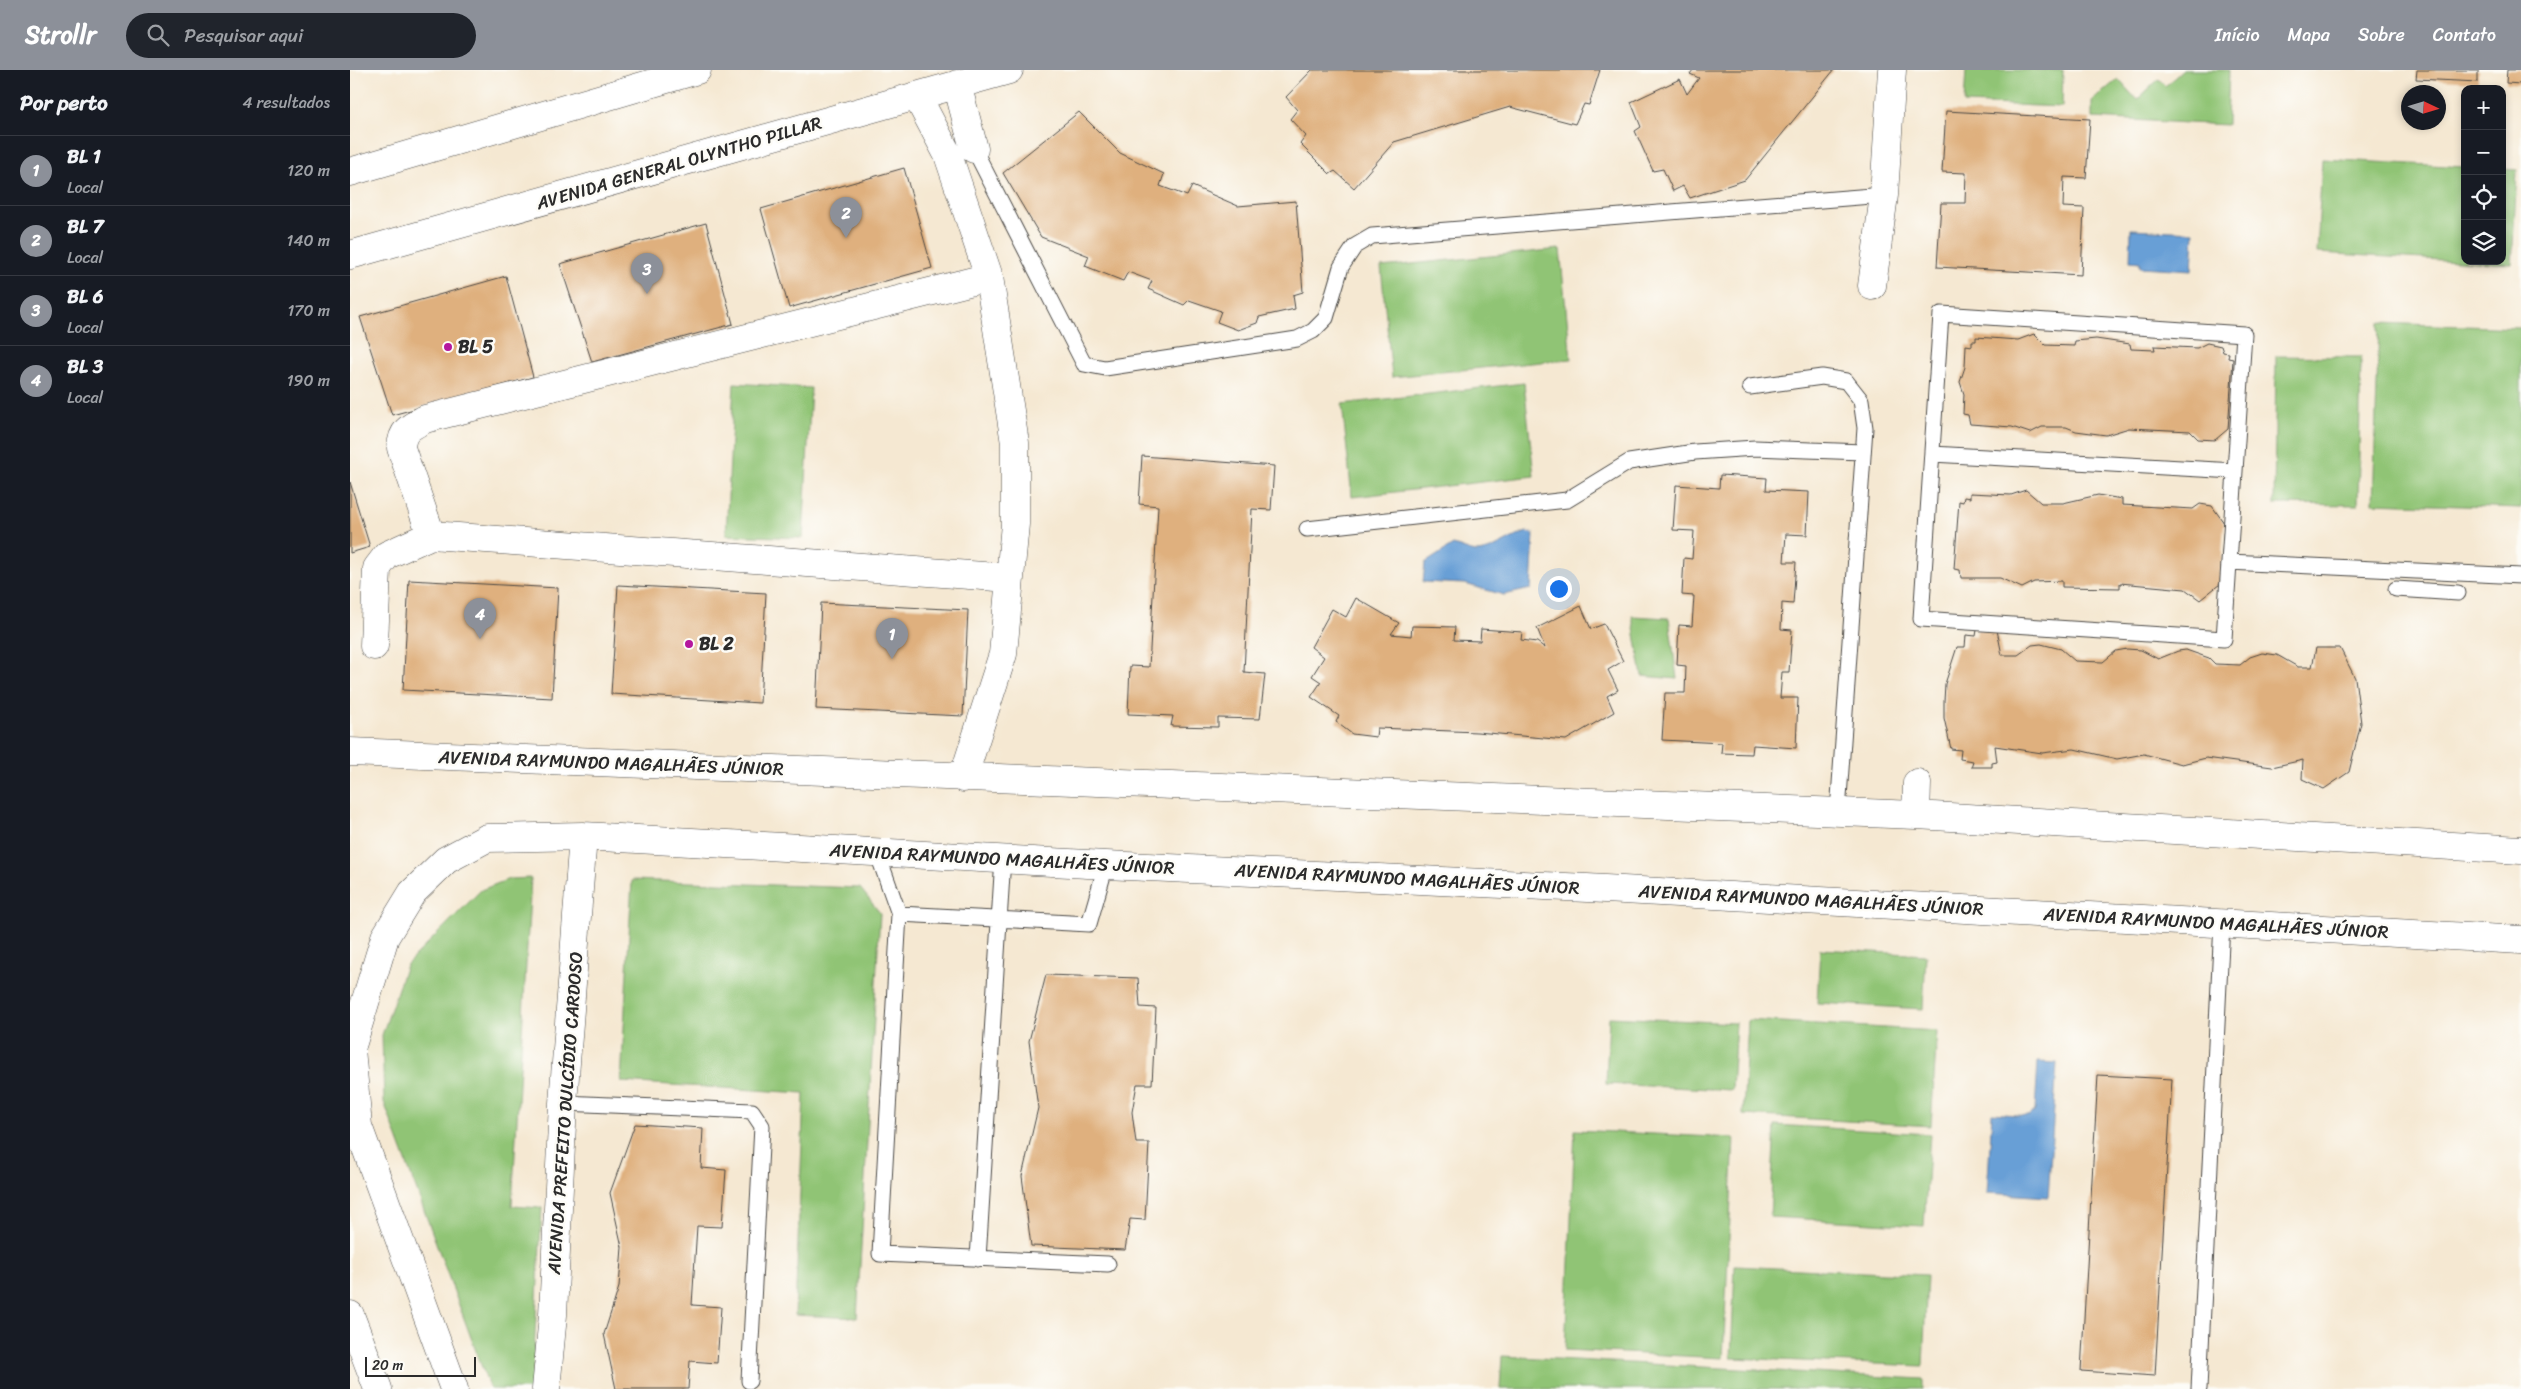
<!DOCTYPE html>
<html lang="pt">
<head>
<meta charset="utf-8">
<style>
	body { margin:0; font-family:Sriracha,sans-serif; background:#20242c; color:#f1f3f6 }
	.controls { position:absolute; right:15px; top:15px; display:grid; overflow:hidden; border-radius:10px; box-shadow:0 2px 8px #0003 }
	.controls button { width:45px; height:45px; display:grid; place-items:center; padding:0; border:0; border-bottom:1px solid #363941; background:#171b24; color:#f1f3f6; font:25px sans-serif }
	.compass { position:absolute; left:2051px; top:15px; width:45px; height:45px; border-radius:50%; background:#171b24; box-shadow:0 2px 8px #0003; rotate:94deg }
	.scale { position:absolute; left:15px; bottom:12px; width:111px; box-sizing:border-box; padding-left:5px; border:2px solid #2b2b2b; border-top:0; font-size:14px; line-height:18px; white-space:nowrap; color:#2b2b2b; -webkit-text-stroke:4px #fdfcf7; paint-order:stroke }
	.you { position:absolute; left:1208px; top:518px; width:18px; height:18px; margin:-12px; border:4px solid #fff; border-radius:50%; background:#1a73e8; box-shadow:0 0 0 8px #1a73e833 }
	.badge { display:grid; place-items:center; width:32px; height:32px; border-radius:50%; background:#8c9099; color:#fff; font-size:16px; font-weight:700 }
	.pin { position:absolute; translate:-50% -41px; filter:drop-shadow(0 1px 2px #0008) }
	.pin::after { content:''; position:absolute; top:26px; width:18px; height:15px; background:inherit; clip-path:polygon(0 0,100% 0,50% 100%) }
	.list { margin:0; padding:0; list-style:none }
	h2 { display:flex; justify-content:space-between; align-items:center; height:65px; margin:0; padding:0 20px; font-size:21px }
	h2 small { font-size:16px; font-weight:400; color:#9ea1a6 }
	.list li { display:grid; grid-template-columns:32px 1fr auto; gap:15px; align-items:center; box-sizing:border-box; height:70px; padding:0 20px; border-top:1px solid #363941 }
	.list b { display:block; font-size:19px; white-space:nowrap }
	.list p { margin:0; font-size:16px; white-space:nowrap; color:#9ea1a6 }
	.list em { font-size:16px; font-style:normal; color:#9ea1a6 }
	.icon { flex:none; width:28px; height:28px; fill:none; stroke:currentColor; stroke-width:2; stroke-linecap:round; stroke-linejoin:round }
	.map { position:relative; flex:none; width:2171px; height:1319px; overflow:hidden }
	header { display:flex; align-items:center; gap:30px; box-sizing:border-box; height:70px; padding:0 25px; background:#8c9099; color:#fff }
	header strong { font-size:24px }
	nav { display:flex; gap:28px; margin-inline-start:auto; font-size:18px }
	.search { width:350px; height:45px; background:#20242c; display:flex; align-items:center; gap:12px; box-sizing:border-box; padding:0 18px; border-radius:28px; color:#9ea1a6; font-size:19px }
	main { display:flex }
	aside { flex:1; background:#171b24 }
	.map>svg:first-child { display:block }
</style>
</head>
<body>
<header>
<strong>Strollr</strong>
<div class="search"><svg class="icon" aria-label="search" viewBox="0 0 24 24"><circle cx="10" cy="10" r="6"/><path d="M15 15l6 6"/></svg>Pesquisar aqui</div>
<nav><a>Início</a><a>Mapa</a><a>Sobre</a><a>Contato</a></nav>
</header>
<main>
<aside>
<h2>Por perto<small>4 resultados</small></h2>
<ul class="list">
<li><span class="badge">1</span><div><b>BL 1</b><p>Local</p></div><em>120 m</em></li>
<li><span class="badge">2</span><div><b>BL 7</b><p>Local</p></div><em>140 m</em></li>
<li><span class="badge">3</span><div><b>BL 6</b><p>Local</p></div><em>170 m</em></li>
<li><span class="badge">4</span><div><b>BL 3</b><p>Local</p></div><em>190 m</em></li>
</ul>
</aside>
<div class="map">
<svg width="2171" height="1319" viewBox="0 0 2171 1319">
	<rect width="100%" height="100%" fill="#fdfcf7"/>
	<filter id="ink" filterUnits="userSpaceOnUse"><feTurbulence type="fractalNoise" baseFrequency=".02" numOctaves="2"/><feDisplacementMap in="SourceGraphic" scale="10" xChannelSelector="R" yChannelSelector="G"/><feConvolveMatrix kernelMatrix="1 2 1 2 8 2 1 2 1" color-interpolation-filters="sRGB"/></filter>
	<filter id="wash" filterUnits="userSpaceOnUse"><feTurbulence type="fractalNoise" baseFrequency=".0096" numOctaves="4" result="noise"/><feDisplacementMap in="SourceGraphic" scale="20" xChannelSelector="R" yChannelSelector="G"/><feGaussianBlur stdDeviation="1.12" result="paint"/><feColorMatrix in="noise" values="0 0 0 0 0 0 0 0 0 0 0 0 0 0 0 0 0 1.4 0 .05"/><feComposite in="paint" operator="in"/></filter>
	<g filter="url(#wash)">
		<rect width="100%" height="100%" fill="#f5e8d2"/>
		<path fill="#90c475" stroke="#5e7850" d="M1616,0H1713L1712,37L1614,33Z
			M1833,0H1879L1877,55L1742,48V31L1768,9L1787,30L1809,9L1815,16Z
			M1972,89L2115,97V191H2152V99L2167,100L2162,194L1967,183Z
			M1210,179L1221,289L1042,307L1031,197Z
			M2029,253L2171,258V438L2023,433Z
			M1926,286L2011,287L2008,435L1924,434Z
			M384,313L461,318L453,468L376,465Z
			M1174,313L1184,406L1002,427L992,334Z
			M1282,546L1319,548L1327,609L1292,606Z
			M181,808L162,1136L192,1138L182,1319H140L34,1032L32,965L56,895L131,820L159,809Z
			M282,810L510,818L530,843L507,1248L445,1245L454,1023L271,1012Z
			M1470,879L1576,885L1573,939L1467,933Z
			M1259,947L1386,953L1382,1020L1256,1014Z
			M1398,950L1587,961L1581,1056L1393,1045Z
			M1425,1055L1580,1064L1574,1156L1420,1147Z
			M1225,1060L1384,1068L1373,1288L1215,1280Z
			M1385,1196L1577,1205L1573,1296L1381,1288Z
			M1152,1286L1573,1309V1319H1150Z"/>
		<path fill="#689fd6" stroke="#4a6580" d="M1781,159L1844,162L1842,200L1790,197V192L1780,191Z
			M1177,462L1184,464L1181,519L1154,525L1115,514L1073,512L1075,493L1103,475C1111,477 1119,481 1126,482C1141,483 1161,466 1177,462Z
			M1688,992L1707,993L1698,1127L1637,1123L1642,1043L1679,1046L1685,1041Z"/>
		<g id="blocks">
			<path fill="#dfb07e" d="M962,0H1250L1239,35L1234,34L1225,54L1160,37L1044,72L1004,118L985,101L980,104L950,74L956,66L940,49L947,40L936,27Z
				M1343,0H1484L1395,110L1340,128L1333,116L1323,121L1313,99L1303,101L1285,61L1291,57L1281,32L1330,9L1337,24L1349,8L1340,4Z
				M2067,0H2128V12L2066,9Z
				M2157,0H2171V14L2156,13Z
				M1596,41L1740,49L1736,108L1714,107L1713,137L1734,138L1731,205L1587,197L1591,133H1615L1616,103L1592,102Z
				M729,42L770,83L814,104L810,116L837,126L842,116L888,136L946,131L953,222L943,225L945,239L909,247L907,253L888,260L867,252L871,241L839,230L834,235L798,219L802,211L778,202L773,211L735,196L739,186L691,167L653,103Z
				M554,98L582,198L439,238L411,139Z
				M356,153L383,254L242,292L210,194Z
				M156,206L183,307L42,345L10,247Z
				M1684,264L1695,275L1724,276L1725,271L1746,269L1780,274L1781,279L1805,280L1804,276L1847,278L1857,273L1871,276L1873,282L1879,283L1878,288L1883,289L1878,359L1865,370L1848,369L1840,361L1779,358L1756,365L1726,361L1716,357H1692L1680,363L1662,357L1620,354L1618,345L1613,344L1614,324L1610,312L1615,297L1616,275L1622,276V271H1626V267L1668,270Z
				M792,386L924,396L921,440L902,439L894,602L915,604L910,649L868,648V657L821,656L823,646L778,644L780,596L799,597L808,436L789,434Z
				M1370,405L1417,408L1416,420L1459,422L1457,465L1436,464L1434,492H1446L1443,534L1432,533L1431,559L1442,560L1439,602H1432L1430,628H1448L1446,678L1403,675L1402,684L1371,683L1372,673L1312,670L1315,623H1335L1336,596L1327,595L1329,555L1342,556L1344,526L1332,525L1334,488L1342,489L1344,461L1323,460L1326,415L1369,418Z
				M0,412L20,477L0,483Z
				M1676,420L1691,433H1713L1748,425L1772,429V435L1843,439L1850,434L1862,436L1874,453L1870,514L1850,530L1835,519L1770,513V518L1712,517V511L1684,512L1672,518L1650,508H1611L1610,500L1604,499L1609,431L1613,432L1614,427L1620,428V423L1661,425Z
				M59,510L208,518L202,628L53,620Z
				M268,515L416,523L410,633L261,624Z
				M1006,528L1049,553L1041,564L1061,566L1062,556L1105,557L1104,570L1130,571L1131,559L1172,562L1171,570L1187,572L1195,578L1187,558L1231,536L1241,559L1254,554L1273,591L1258,600L1268,620L1257,626L1264,642L1216,670L1127,662L1027,658L1026,667L1002,664L986,652L989,646L961,627L971,612L962,606L974,587L961,577L982,539L996,547Z
				M471,533L618,540L613,646L466,639Z
				M1627,560H1647L1652,585H1668L1682,575L1691,574L1711,579L1725,591L1753,592L1766,581L1777,579L1791,580L1808,589L1828,581L1836,580L1859,588L1865,594L1890,595L1900,587L1912,583L1927,585L1948,597H1962L1966,578H1990L2005,608L2011,653L1999,702L1974,719L1952,709L1953,690L1922,697L1856,688L1832,694L1794,684L1767,689L1724,679L1692,683L1645,676L1647,692L1642,693V697H1621L1623,691L1610,689L1611,680L1601,679L1594,648V631L1595,614L1607,577H1615L1616,565L1626,566Z
				M696,905L788,908L790,937L806,938L802,1014H787L782,1042L786,1073H799L795,1150L780,1149L775,1180L681,1176L672,1106L688,1038L679,971Z
				M1748,1005L1822,1009L1805,1306L1731,1301Z
				M285,1054L353,1058L351,1098L376,1100L372,1157L347,1156L342,1235L371,1237L367,1293L340,1291L338,1319H266L254,1264L269,1217L272,1177L260,1123Z"/>
		</g>
	</g>
	<g filter="url(#ink)">
		<use href="#blocks" fill-opacity="0" stroke="#494744" stroke-width="1"/>
		<g fill="none" stroke-linecap="round" stroke-linejoin="round">
			<defs>
				<path id="service" d="M624,79L734,294L755,298L947,269L963,261L976,248L991,197L1005,176L1022,166L1534,125
					M1591,244L1894,264L1874,569L1571,549Z
					M1400,317L1472,307L1496,311L1511,330L1515,358L1488,742
					M1582,384L1885,401
					M957,459L1217,430L1279,392L1345,382L1405,378L1513,382
					M1879,492L2171,506
					M2046,519L2108,523
					M527,782L549,844L739,854L756,795
					M549,844L530,1184L758,1194
					M213,1033L402,1041L412,1056L399,1311
					M628,1189L653,788
					M1849,1319L1872,853"/>
				<path id="minor" d="M607,14L624,79
					M567,26L598,85L639,207L665,373V454L653,584L613,708
					M0,102L347,0
					M0,185L659,0
					M1522,216L1534,125L1542,0
					M81,465L51,378C52,360 60,357 75,349L639,207
					M24,576L27,498L37,485L81,465L660,508
					M0,682L1566,745L2171,780
					M1566,745L1567,713
					M0,1245L28,1319
					M104,1319L8,1056L1,979L35,867L62,823L96,790L137,768L233,766L756,795L1237,818L2171,870
					M196,1319L203,1245L213,1033L233,766"/>
			</defs>
			<use href="#service" stroke="#494744" stroke-width="17"/>
			<use href="#minor" stroke="#494744" stroke-width="29"/>
			<use href="#service" stroke="#fff" stroke-width="15"/>
			<use href="#minor" stroke="#fff" stroke-width="28"/>
		</g>
	</g>
	<g fill="#b5179e" stroke="#fdfcf7" stroke-width="2">
		<circle cx="98" cy="277" r="5"/>
		<circle cx="339" cy="574" r="5"/>
	</g>
	<g text-anchor="middle" dominant-baseline="central" stroke-width="5" stroke-linejoin="round" paint-order="stroke">
		<g font-size="18" fill="#2b2b2b" stroke="#fdfcf7">
			<text transform="translate(329 93) rotate(-16)">AVENIDA GENERAL OLYNTHO PILLAR</text>
			<text transform="translate(261 693) rotate(2)">AVENIDA RAYMUNDO MAGALHÃES JÚNIOR</text>
			<text transform="translate(652 789) rotate(3)">AVENIDA RAYMUNDO MAGALHÃES JÚNIOR</text>
			<text transform="translate(1057 809) rotate(3)">AVENIDA RAYMUNDO MAGALHÃES JÚNIOR</text>
			<text transform="translate(1461 830) rotate(3)">AVENIDA RAYMUNDO MAGALHÃES JÚNIOR</text>
			<text transform="translate(1866 853) rotate(3)">AVENIDA RAYMUNDO MAGALHÃES JÚNIOR</text>
			<text transform="translate(215 1043) rotate(-86)">AVENIDA PREFEITO DULCÍDIO CARDOSO</text>
		</g>
		<g font-size="18" font-weight="bold" fill="#2b2b2b" stroke="#fdfcf7" text-anchor="start">
			<text x="108" y="277">BL 5</text>
			<text x="349" y="574">BL 2</text>
		</g>
	</g>
</svg>
<div class="controls">
<button>+</button>
<button>−</button>
<button><svg class="icon" aria-label="locate" viewBox="0 0 24 24"><circle cx="12" cy="12" r="6"/><path d="M12 2v4M12 18v4M2 12h4M18 12h4"/></svg></button>
<button><svg class="icon" aria-label="layers" viewBox="0 0 24 24"><path d="M12 4l9 5-9 5-9-5zM3 14l9 5 9-5"/></svg></button>
</div>
<svg class="compass" viewBox="-18 -18 36 36"><path d="M0-13l5 13h-10z" fill="#e53935"/><path d="M0 13l5-13h-10z" fill="#9ea1a6"/></svg>
<div class="scale">20 m</div>
<div class="you"></div>
<div class="pin badge" style="left:542px;top:589px">1</div>
<div class="pin badge" style="left:496px;top:168px">2</div>
<div class="pin badge" style="left:297px;top:224px">3</div>
<div class="pin badge" style="left:130px;top:569px">4</div>
</div>
</main>
</body>
</html>
